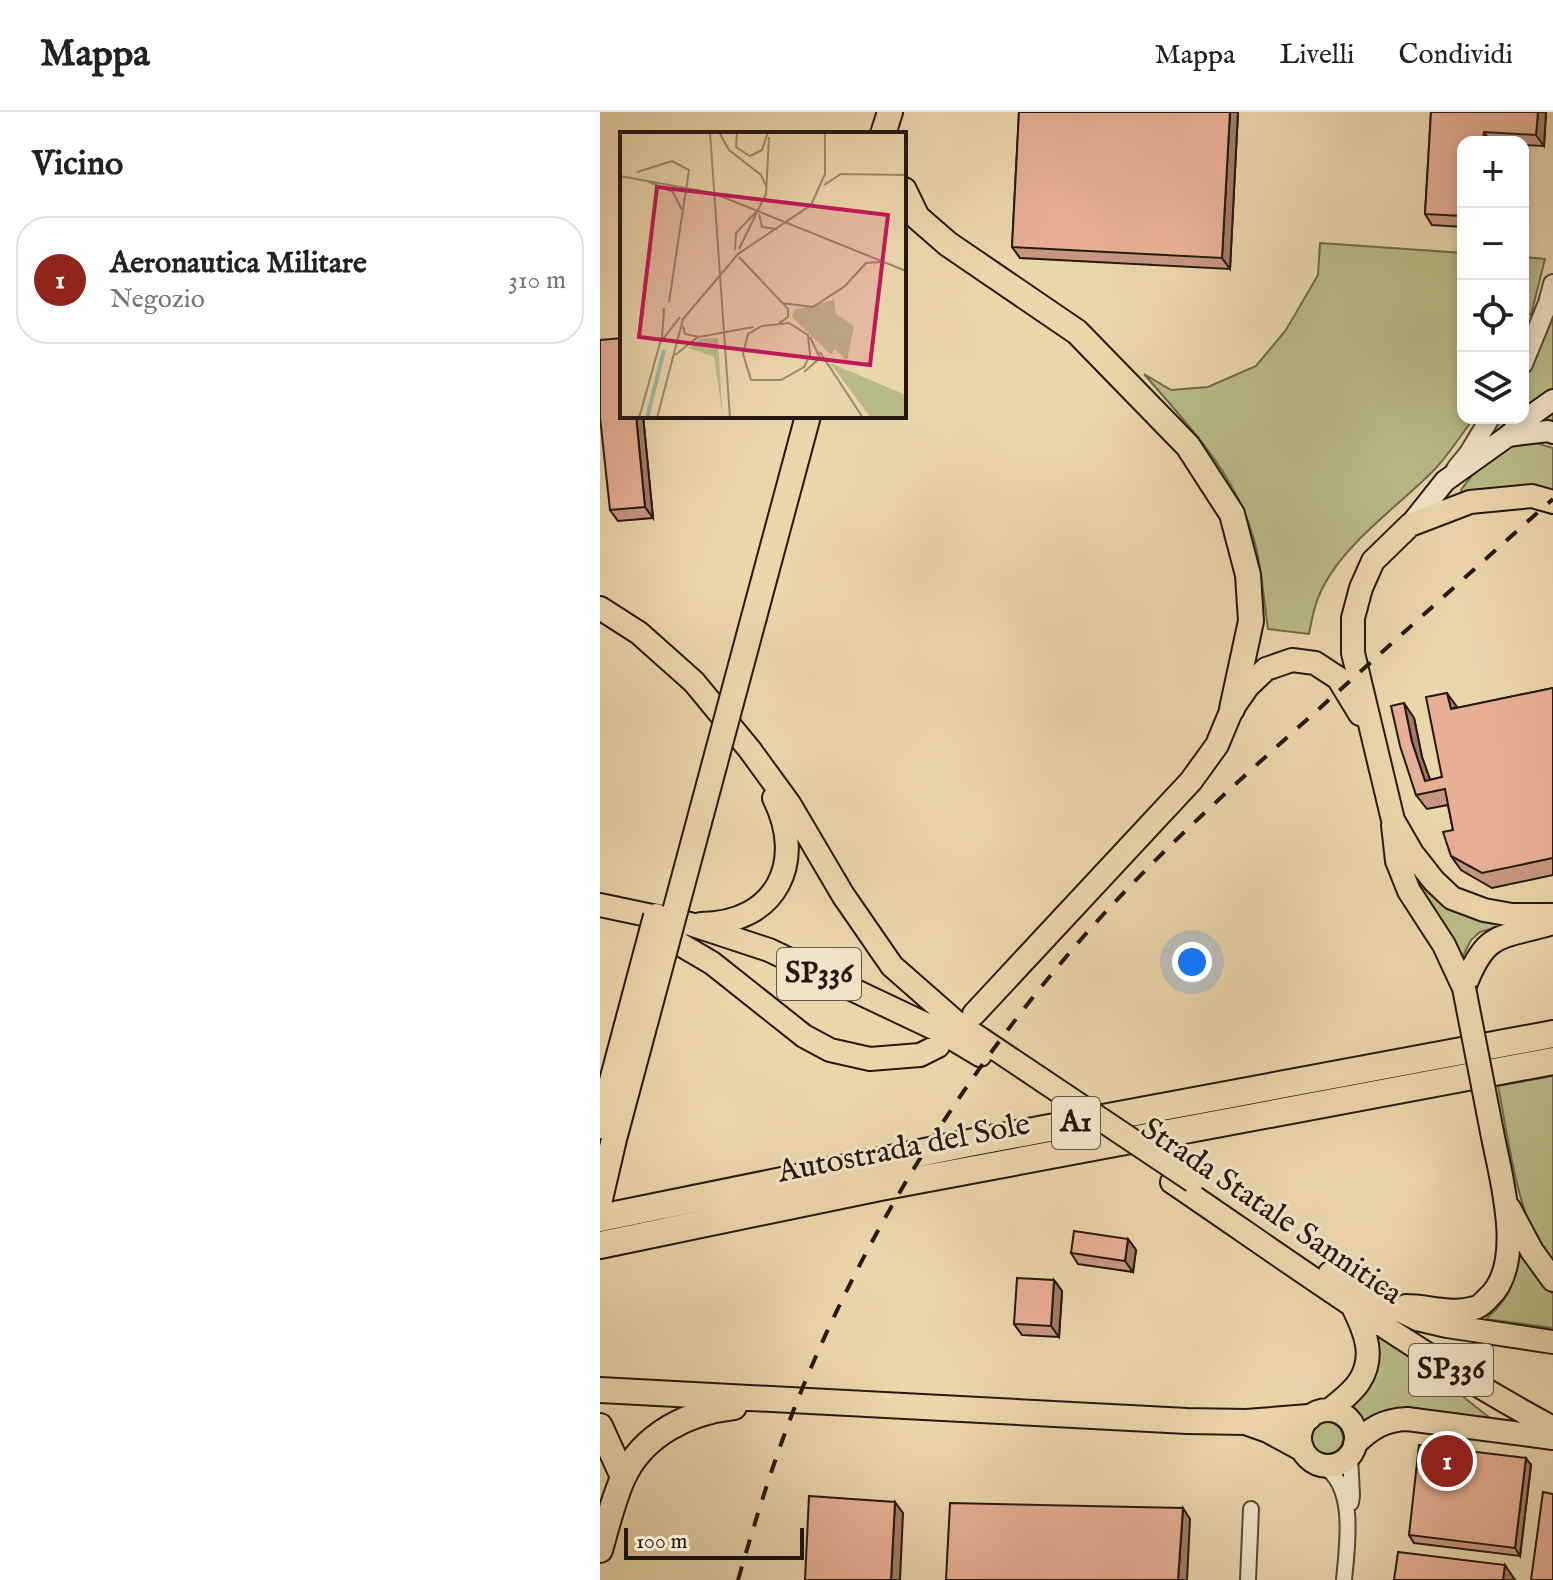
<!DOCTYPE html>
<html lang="it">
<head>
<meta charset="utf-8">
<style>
	body { margin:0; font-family:"IM FELL English",serif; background:#f6f6f6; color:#222 }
	.controls { position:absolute; right:24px; top:24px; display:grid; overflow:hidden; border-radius:16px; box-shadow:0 4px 12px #0003 }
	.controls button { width:72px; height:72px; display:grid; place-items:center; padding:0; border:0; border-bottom:2px solid #e0e0e0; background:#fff; color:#222; font:40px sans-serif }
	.scale { position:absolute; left:24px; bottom:20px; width:180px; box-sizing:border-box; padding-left:8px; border:4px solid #241911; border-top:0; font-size:22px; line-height:28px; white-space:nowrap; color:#241911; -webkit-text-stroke:6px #f2e4c8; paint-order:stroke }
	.you { position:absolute; left:592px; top:850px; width:28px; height:28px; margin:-20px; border:6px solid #fff; border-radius:50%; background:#1a73e8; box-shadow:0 0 0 12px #1a73e833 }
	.badge { display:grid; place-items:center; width:52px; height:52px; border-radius:50%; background:#8f2418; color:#fff; font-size:26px; font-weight:700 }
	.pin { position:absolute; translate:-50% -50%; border:4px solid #fff; box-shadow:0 2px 8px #0006 }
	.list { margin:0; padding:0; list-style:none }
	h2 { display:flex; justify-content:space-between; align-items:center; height:104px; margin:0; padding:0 32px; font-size:34px }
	h2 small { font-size:26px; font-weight:400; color:#767676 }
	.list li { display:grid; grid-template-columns:52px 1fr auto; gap:24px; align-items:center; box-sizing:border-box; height:128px; margin:0 16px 16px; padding:0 16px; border:2px solid #e0e0e0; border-radius:32px }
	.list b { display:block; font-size:30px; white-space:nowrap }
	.list p { margin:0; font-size:26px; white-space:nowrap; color:#767676 }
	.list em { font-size:26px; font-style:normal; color:#767676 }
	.icon { flex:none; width:44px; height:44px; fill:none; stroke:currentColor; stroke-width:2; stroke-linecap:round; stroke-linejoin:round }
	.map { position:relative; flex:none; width:953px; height:1468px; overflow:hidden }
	header { display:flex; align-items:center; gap:48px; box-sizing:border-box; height:112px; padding:0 40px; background:#fff; border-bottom:2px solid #e0e0e0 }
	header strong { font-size:38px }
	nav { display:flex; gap:44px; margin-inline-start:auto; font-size:28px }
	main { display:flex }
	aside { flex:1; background:#fff }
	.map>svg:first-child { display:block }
</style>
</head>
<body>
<header>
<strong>Mappa</strong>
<nav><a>Mappa</a><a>Livelli</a><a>Condividi</a></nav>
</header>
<main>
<aside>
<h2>Vicino<small></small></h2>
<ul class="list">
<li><span class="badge">1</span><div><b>Aeronautica Militare</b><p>Negozio</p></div><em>310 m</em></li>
</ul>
</aside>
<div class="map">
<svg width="953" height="1468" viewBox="0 0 953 1468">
	<rect width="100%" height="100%" fill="#ebd5ab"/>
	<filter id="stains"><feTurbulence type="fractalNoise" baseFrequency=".0025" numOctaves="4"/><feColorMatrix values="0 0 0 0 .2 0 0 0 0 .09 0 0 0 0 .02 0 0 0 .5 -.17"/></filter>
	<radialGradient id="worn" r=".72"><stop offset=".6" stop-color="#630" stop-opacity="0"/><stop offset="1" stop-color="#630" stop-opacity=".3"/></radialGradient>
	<path fill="#babc87" stroke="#6f6a4c" stroke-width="2" d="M720,131L863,141V306H874C859,325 846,348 828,364C794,397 744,433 723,475C715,490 712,506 709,522L668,517C664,489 662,458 655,431C637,363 589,314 544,262L571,278L608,275L656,254L686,218L718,163Z
		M923,145L945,147L931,203L923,199Z
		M953,200V316L866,350L895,306H923V260Z
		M936,331L953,336V385L864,383L861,378C871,364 886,344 903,337C913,333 926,332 936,331Z
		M803,741L821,765L932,805L880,820L871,828L859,852L821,786Z
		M953,964V1152C947,1144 941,1135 936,1126C915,1086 907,1019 898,974Z
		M916,1127L935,1162L953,1182V1216L886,1207C914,1183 918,1163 916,1127Z
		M771,1217L827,1256L895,1310L798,1298L776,1303L762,1313L755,1301L746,1295Z
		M711 1326a16 16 0 1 1 32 0a16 16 0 1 1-32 0Z"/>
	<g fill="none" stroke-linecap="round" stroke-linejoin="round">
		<defs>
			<path id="minor" d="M750,1344L752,1383L751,1391
				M723,1354C757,1374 747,1435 744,1468
				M648,1468L651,1397"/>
			<path id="tertiary" d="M923,252L948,191L953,172
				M856,357L869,341L890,306"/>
			<path id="secondary" d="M908,324L929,305L953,288
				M810,413L845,369L908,324L948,319L953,321"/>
			<path id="primary" d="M953,390L932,384L870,390L810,413L773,449L761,476L753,506V541L793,708L812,741L834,769L852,786L884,798L912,803H953
				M0,496L39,521L94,570L150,638L190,693L243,783L292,854L357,911L442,968
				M793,713L797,749L809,779L844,833L864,876
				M0,793L90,812L169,838L340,919L380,943
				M101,812C177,811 206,750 174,686
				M51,820L66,824L112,851L204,924L230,938L270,947L320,943L338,934
				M864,876C886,818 899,827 953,811
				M374,902L591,669L617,633L632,597L648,574L666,557L692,548L715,551L738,566L760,602
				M572,1070C697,1155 819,1244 953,1316
				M909,1096L932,1139L953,1168
				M730,1161L752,1175L817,1207L847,1214L953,1230
				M806,1194C828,1194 853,1203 874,1196C880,1195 884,1190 888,1186C927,1152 900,1063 892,1020
				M700 1326a28 28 0 1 1 56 0a28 28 0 1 1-56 0Z
				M730,1298C740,1289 752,1281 759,1270C776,1245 765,1219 753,1195
				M755,1332C771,1316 784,1308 807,1307L953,1326"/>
			<path id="trunk" d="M283,22L290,0
				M304,78L317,105L348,132L477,220L588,334L632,402L648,463L651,509L632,597
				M154,505L208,304
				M0,1278L587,1309L646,1310L709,1305
				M648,1311L668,1318L701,1336
				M0,1314L23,1365
				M0,1438C7,1414 13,1388 23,1366C43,1322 89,1300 134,1295"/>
			<path id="motorway" d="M0,1106L369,1031L953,922
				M0,1133L280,1075L953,949"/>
		</defs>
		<use href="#minor" stroke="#564838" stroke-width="18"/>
		<use href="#tertiary" stroke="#564838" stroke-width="22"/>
		<use href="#secondary" stroke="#241911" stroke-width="24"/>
		<use href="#primary" stroke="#241911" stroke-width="26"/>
		<use href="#trunk" stroke="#241911" stroke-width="28"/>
		<use href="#motorway" stroke="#241911" stroke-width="30"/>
		<use href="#minor" stroke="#f2e4c8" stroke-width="14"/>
		<use href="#tertiary" stroke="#f2e4c8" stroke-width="18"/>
		<use href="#secondary" stroke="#f2e4c8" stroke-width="20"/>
		<use href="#primary" stroke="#ebd5ab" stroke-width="22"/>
		<use href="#trunk" stroke="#ebd5ab" stroke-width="24"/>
		<use href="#motorway" stroke="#ebd5ab" stroke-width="26"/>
		<path stroke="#241911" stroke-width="4" stroke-dasharray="14 14" stroke-linecap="butt" d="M138,1468C158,1399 179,1331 207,1265C276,1102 374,948 491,816C559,740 635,672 711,604C791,532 872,459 953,387"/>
		<defs>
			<path id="primary-bridge" d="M864,876L892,1020
				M442,968L593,1069"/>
			<path id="trunk-bridge" d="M0,1014L56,804
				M0,1087L14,1027L154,505"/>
		</defs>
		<use href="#primary-bridge" stroke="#241911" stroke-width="26" stroke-linecap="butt"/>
		<use href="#trunk-bridge" stroke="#241911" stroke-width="28" stroke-linecap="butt"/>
		<use href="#primary-bridge" stroke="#ebd5ab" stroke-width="22"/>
		<use href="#trunk-bridge" stroke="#ebd5ab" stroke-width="24"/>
	</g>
	<path fill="#c89680" stroke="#241911" stroke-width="2" d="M419,0H638L630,157L420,146L412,135Z
		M831,0H946L944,34L923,33V30H863V115L832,113L825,102Z
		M22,304H43L53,406L18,409L10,398Z
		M953,576V763L892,776L861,758L851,744L853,718L848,693L827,697L816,683L814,606L822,645L830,668L842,665L857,596Z
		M528,1127L536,1138L533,1160L478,1152L471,1141Z
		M454,1168L462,1179L459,1225L422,1223L414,1212Z
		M931,1353L920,1444L814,1431L809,1423Z"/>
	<path fill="#a27a68" stroke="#241911" stroke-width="2" d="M630,0H638L630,157L622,146Z
		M938,0H946L944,34L936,23Z
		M884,20L891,30H883Z
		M36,304H43L53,406L45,395Z
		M847,581L857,595L851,597Z
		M804,591L814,606L822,645L834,679L825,669L812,630Z
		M528,1127L536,1138L533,1160L525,1149Z
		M454,1168L462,1179L459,1225L451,1214Z
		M926,1346L931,1353L920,1444L915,1436Z
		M295,1390L303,1401L300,1468H291Z
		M583,1396L590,1407L587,1468H578Z
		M905,1453L915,1468H903Z"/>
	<path fill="#e8af95" stroke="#241911" stroke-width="2" d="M419,0H630L622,146L412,135Z
		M831,0H938L936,23L884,20L883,30H863V104L825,102Z
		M22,226V304H36L45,395L10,398L0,305V228Z
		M953,576V746L882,761L851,744L843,720L853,718L845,677L816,683L800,634L791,594L804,591L812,630L825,669L842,665L826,585L847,581L851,597Z
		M474,1119L528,1127L525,1149L471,1141Z
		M417,1166L454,1168L451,1214L414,1212Z
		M819,1333L926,1346L915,1436L809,1423Z
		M943,1380L953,1382V1468H931Z
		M209,1384L295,1390L291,1468H205Z
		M350,1391L583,1396L578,1468H346Z
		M798,1440L905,1453L903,1468H794Z"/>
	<g text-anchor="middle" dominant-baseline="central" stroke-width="6" stroke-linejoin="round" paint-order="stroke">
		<g fill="#f2e4c8" stroke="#625648" stroke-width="2">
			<rect x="177" y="836" width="84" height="52" rx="6"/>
			<rect x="452" y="985" width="48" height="52" rx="6"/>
			<rect x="809" y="1232" width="84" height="52" rx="6"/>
		</g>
		<g font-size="30" font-weight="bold" fill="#241911">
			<text x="219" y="862">SP336</text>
			<text x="476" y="1011">A1</text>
			<text x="851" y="1258">SP336</text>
		</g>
		<g font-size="32" fill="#241911" stroke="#f2e4c8">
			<text transform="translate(304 1037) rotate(-11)">Autostrada del Sole</text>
			<text transform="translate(671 1100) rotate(34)">Strada Statale Sannitica</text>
		</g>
	</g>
	<g transform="translate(20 20)">
		<rect width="286" height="286" fill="#ebd5ab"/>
		<path d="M214,168L216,182L234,194L227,229L215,217L211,222L206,218L172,185L174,178ZM98,206L101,259L103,286L94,225L68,216L81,207ZM210,231L286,263V286H251Z" fill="#babc87"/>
		<path fill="none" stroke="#98b9a7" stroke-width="4" d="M27,286L44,218"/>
		<path fill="none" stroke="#9b8a6d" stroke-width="2" d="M90,0L110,286M99,0L109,18L141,43L147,56M117,0L116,15L130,24L142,18L148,0M17,40L52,29L69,38L49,170M0,44L93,61L286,139M29,50L53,60L62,78M204,53L221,42L286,43M139,82L142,95L157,97M119,117L146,62L149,5M115,118L116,101L136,80M119,125L168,177V185L159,191M162,171L193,175L225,154L246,131L260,130M169,191L188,203L190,223L184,235L161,248H131L123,222L128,202L142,194ZM63,194L65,202L79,205L133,195M42,206L44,176M200,220L243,286M55,223L78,205M184,240L200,226L190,205M19,286L40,211L60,185M37,286L63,187L118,122L191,73L205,42V0"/>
		<path fill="#c2185b" fill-opacity="0.15" stroke="#c2185b" stroke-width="4" d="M37,55L268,83L250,233L19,205Z"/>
		<rect width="286" height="286" fill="none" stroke="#241911" stroke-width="4"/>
	</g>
	<rect width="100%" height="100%" filter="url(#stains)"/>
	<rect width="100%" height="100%" fill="url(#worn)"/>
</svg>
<div class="controls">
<button>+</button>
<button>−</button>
<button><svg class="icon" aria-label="locate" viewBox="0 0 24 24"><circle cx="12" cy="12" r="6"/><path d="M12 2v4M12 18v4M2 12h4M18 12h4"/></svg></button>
<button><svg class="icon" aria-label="layers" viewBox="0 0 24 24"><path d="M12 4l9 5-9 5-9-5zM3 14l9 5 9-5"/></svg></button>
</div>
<div class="scale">100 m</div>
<div class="you"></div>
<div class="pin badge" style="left:847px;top:1349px">1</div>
</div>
</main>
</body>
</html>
